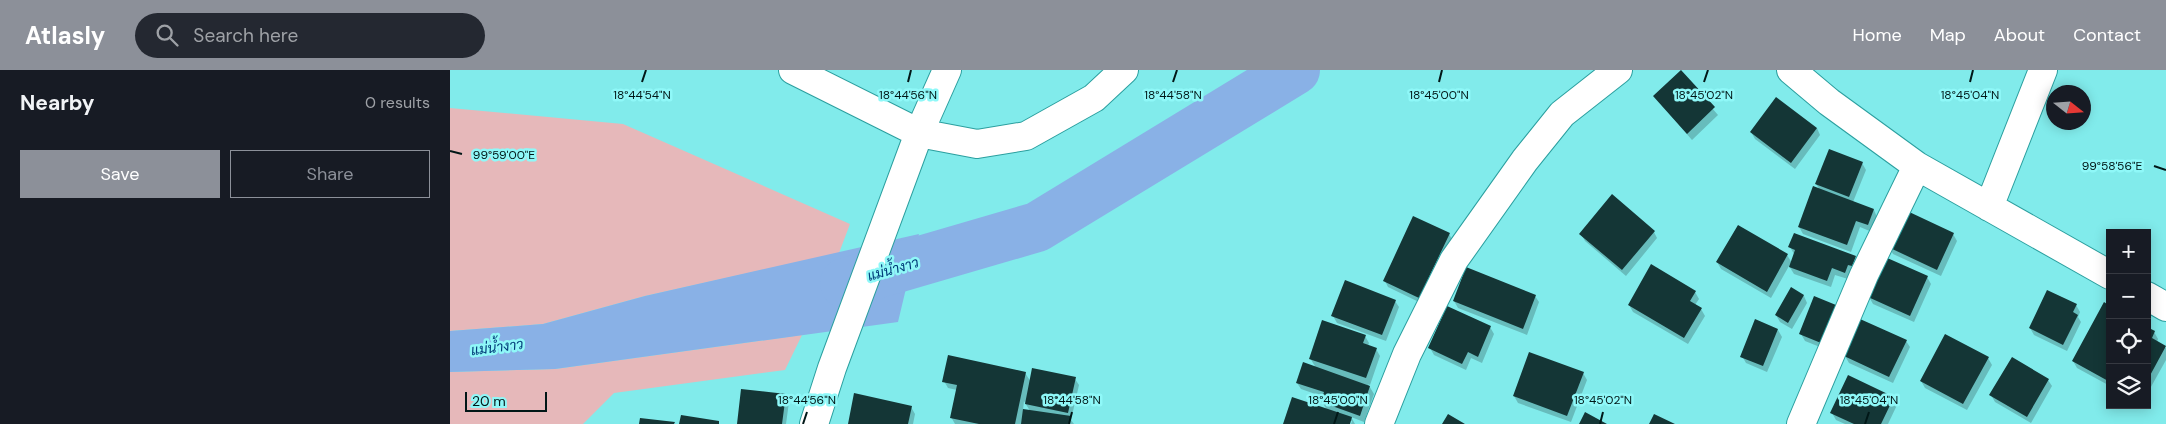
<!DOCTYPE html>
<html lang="en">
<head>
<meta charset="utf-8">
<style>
	body { margin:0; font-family:"DM Sans",Sarabun,sans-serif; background:#242831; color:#f1f3f6 }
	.controls { position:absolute; right:15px; bottom:15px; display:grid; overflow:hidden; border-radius:0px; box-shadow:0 2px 12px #0003 }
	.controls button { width:45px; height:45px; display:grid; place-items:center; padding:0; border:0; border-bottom:1px solid #363941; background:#171b24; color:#f1f3f6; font:25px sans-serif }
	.compass { position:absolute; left:1596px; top:15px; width:45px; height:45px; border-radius:50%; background:#171b24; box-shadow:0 2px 12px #0003; rotate:107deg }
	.scale { position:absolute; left:15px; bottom:12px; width:82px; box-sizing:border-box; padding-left:5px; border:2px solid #011717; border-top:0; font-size:14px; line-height:18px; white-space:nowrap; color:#011717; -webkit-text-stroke:4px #8ff8f8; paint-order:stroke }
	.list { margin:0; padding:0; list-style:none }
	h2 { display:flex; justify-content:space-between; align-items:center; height:65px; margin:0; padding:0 20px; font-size:21px }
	h2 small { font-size:16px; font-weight:400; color:#9ea1a6 }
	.actions { display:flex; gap:10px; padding:15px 20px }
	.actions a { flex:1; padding:11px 0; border:1px solid #8c9099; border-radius:0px; text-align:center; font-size:18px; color:#8c9099 }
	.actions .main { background:#8c9099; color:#fff }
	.icon { flex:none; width:28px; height:28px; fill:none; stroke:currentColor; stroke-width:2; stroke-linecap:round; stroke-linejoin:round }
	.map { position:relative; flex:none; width:1716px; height:354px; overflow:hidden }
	header { display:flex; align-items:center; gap:30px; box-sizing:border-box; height:70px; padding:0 25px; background:#8c9099; color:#fff }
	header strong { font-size:24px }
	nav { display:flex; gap:28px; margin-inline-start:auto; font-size:18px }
	.search { width:350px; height:45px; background:#242831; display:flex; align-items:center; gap:12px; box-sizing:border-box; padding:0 18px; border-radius:28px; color:#9ea1a6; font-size:19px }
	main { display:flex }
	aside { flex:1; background:#171b24 }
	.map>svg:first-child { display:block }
</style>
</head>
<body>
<header>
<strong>Atlasly</strong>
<div class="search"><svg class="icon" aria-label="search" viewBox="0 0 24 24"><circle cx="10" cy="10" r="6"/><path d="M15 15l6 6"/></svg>Search here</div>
<nav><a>Home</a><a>Map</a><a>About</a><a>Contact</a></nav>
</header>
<main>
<aside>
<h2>Nearby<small>0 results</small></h2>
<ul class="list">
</ul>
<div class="actions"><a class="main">Save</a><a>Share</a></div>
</aside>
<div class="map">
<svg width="1716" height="354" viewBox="0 0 1716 354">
	<rect width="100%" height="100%" fill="#81ebeb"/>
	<path fill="#e6b8ba" d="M0,38L173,54L400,154L389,183L195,226L93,254L0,261Z
		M352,265L335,300L164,323L133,354H0V302L105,299Z"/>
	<path fill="#89b1e6" d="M469,164L448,252L105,299L0,302V261L93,254L195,226Z"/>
	<path fill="#0003" fill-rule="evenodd" d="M1231,2L1268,45L1242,70L1204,26Z
		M1367,58L1370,65L1345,99L1305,69L1301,62Z
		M1412,93L1416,100L1403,132L1424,140L1427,147L1422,162L1410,157L1401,182L1353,164L1349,157L1370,120L1366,114Z
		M1288,156L1337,185L1342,193L1344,184L1340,177L1405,187L1409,194L1398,209L1385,205L1381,217L1344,204L1339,196L1321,228L1271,199L1267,192Z
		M1204,162L1207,168L1176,206L1135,171L1131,164Z
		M999,164L1003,171L973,234L938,217L935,211Z
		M1503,164L1507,171L1491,206L1443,184L1439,177Z
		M1477,207L1481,214L1464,252L1423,234L1419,227Z
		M1341,219L1354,226L1357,233L1342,259L1330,252L1326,245Z
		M1245,222L1249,229L1245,235L1251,239L1255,246L1238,274L1183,242L1179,235Z
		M1085,226L1089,232L1077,265L1008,238L1004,231Z
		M945,231L949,237L936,271L887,253L883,246Z
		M1626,235L1630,242L1628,247L1631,252L1617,281L1584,265L1580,258Z
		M1385,236L1389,243L1375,279L1355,271L1351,264Z
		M1660,237V316L1627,298L1623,291Z
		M1040,257L1044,264L1032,293L1021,288L1016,300L984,285L980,278Z
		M1697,258L1704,262L1708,269L1707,272L1716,278V290L1697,324Z
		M1328,260L1332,267L1317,302L1296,293L1292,286Z
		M915,266L919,273L918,276L926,279L930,286L920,315L918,314L924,324L914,352L901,347L905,354H901L902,351H900L899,354H834L877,340L872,332L874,327L851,319L847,313L866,298L860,288Z
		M1456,271L1460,277L1443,313L1399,293L1395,286Z
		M1538,288L1542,295L1517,340L1475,318L1471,311Z
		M575,303L581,312L625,309L629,315L621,350L624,354H505L501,347L507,320L498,318L494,311ZM574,331L580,341L573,340Z
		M1133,303L1137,310L1121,352L1068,333L1064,326Z
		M1598,310L1602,316L1581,353L1545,332L1541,325Z
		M335,326L339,332L336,354H288Z
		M1443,328L1447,335L1438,354H1395L1386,350L1382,343Z
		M461,337L465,344L463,354H399Z"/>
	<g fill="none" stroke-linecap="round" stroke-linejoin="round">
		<path stroke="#89b1e6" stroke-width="50" d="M395,213L587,157L845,0"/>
	</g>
	<path fill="#143636" d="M1231,0L1265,37L1237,64L1203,26Z
		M1326,27L1367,58L1341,93L1300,62Z
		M1379,79L1413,92L1399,127L1365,114Z
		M1363,116L1424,139L1418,155L1406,151L1397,175L1348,157Z
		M1162,124L1205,161L1172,200L1129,164Z
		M1455,140L1504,163L1487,200L1438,177Z
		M963,146L1000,163L969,228L933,211Z
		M1288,155L1338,184L1317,222L1266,192Z
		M1344,163L1406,186L1402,196L1398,195L1395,203L1382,198L1377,211L1339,197L1345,180L1338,177Z
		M1435,187L1478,206L1460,246L1418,227Z
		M1201,194L1246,221L1240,231L1252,238L1234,268L1178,235Z
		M1016,197L1086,225L1073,259L1003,231Z
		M895,210L946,230L932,265L881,246Z
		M1341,217L1354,225L1338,253L1325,245Z
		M1597,220L1627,234L1623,242L1628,245L1613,275L1579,258Z
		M1364,226L1386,235L1371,273L1349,264Z
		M1654,232L1660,236V312L1622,291Z
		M997,236L1041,256L1028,287L1018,282L1012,294L978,278Z
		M1305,249L1328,259L1313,296L1290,287Z
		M1410,249L1457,270L1439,307L1394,286Z
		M872,250L916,265L913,273L927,278L916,308L859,289Z
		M1697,257L1705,261L1702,268L1716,276L1697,311Z
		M1495,264L1539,287L1513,334L1470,311Z
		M1079,282L1134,302L1117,346L1063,326Z
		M498,285L576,302L565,354H529L500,348L507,315L492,312Z
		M1562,287L1599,309L1577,347L1539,325Z
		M853,292L920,316L910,346L871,332L874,322L846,313Z
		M582,298L626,307L618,343L575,334Z
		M1398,305L1444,327L1431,354H1404L1380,343Z
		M291,319L336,324L332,354H287Z
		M404,323L462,336L458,354H398Z
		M842,327L902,347L900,354H833Z
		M573,339L621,346L619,354H571Z
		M1135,342L1157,354H1129Z
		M998,344L1015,354H992Z
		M1204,344L1225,354H1199Z
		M231,345L269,351V354H229Z
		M190,348L225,352L224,354H189Z"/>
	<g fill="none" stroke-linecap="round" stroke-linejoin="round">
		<defs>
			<path id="minor" d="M343,0L469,63L527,74L576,66L644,28L674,0
				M1341,0L1379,32L1467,96L1660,205
				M1539,137L1593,0
				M1697,226L1716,237
				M364,354L382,298L469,63L497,0
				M929,354L957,284L1004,190L1075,90L1112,44L1168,0
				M1351,354L1414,205L1467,96"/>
		</defs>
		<use href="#minor" stroke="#2b9f9f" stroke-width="30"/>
		<use href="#minor" stroke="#fff" stroke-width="28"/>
	</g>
	<path fill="none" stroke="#011717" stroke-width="2" d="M192,12L196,0M458,12L461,0M723,12L727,0M989,12L992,0M1254,12L1258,0M1520,12L1523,0M0,81L12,84M1704,96L1716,100M353,354L357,342M619,354L622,342M884,354L888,342M1150,354L1153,342M1415,354L1419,342"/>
	<g text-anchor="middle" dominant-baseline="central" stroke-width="5" stroke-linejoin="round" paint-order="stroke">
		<g font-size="14" font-style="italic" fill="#013b78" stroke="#8ff8f8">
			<text transform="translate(443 199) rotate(-16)">แม่น้ำงาว</text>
			<text transform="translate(47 277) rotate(-7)">แม่น้ำงาว</text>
		</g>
	</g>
	<g font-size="12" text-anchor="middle" fill="#011717" stroke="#8ff8f8" stroke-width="5" stroke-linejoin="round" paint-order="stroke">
		<text x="192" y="29">18°44'54"N</text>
		<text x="458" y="29">18°44'56"N</text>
		<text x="723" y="29">18°44'58"N</text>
		<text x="989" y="29">18°45'00"N</text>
		<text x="1254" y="29">18°45'02"N</text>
		<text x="1520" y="29">18°45'04"N</text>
		<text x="54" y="89">99°59'00"E</text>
		<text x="1662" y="100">99°58'56"E</text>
		<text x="357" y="334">18°44'56"N</text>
		<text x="622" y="334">18°44'58"N</text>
		<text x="888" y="334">18°45'00"N</text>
		<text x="1153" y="334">18°45'02"N</text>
		<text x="1419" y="334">18°45'04"N</text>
	</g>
</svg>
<div class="controls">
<button>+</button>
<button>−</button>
<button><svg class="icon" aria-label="locate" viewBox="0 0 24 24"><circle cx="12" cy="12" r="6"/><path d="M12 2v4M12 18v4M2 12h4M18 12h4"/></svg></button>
<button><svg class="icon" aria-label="layers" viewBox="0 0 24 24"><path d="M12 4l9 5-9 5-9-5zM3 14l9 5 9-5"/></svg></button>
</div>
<svg class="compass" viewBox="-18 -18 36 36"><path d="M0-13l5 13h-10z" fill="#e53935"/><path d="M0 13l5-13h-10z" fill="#9ea1a6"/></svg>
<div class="scale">20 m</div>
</div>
</main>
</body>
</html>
